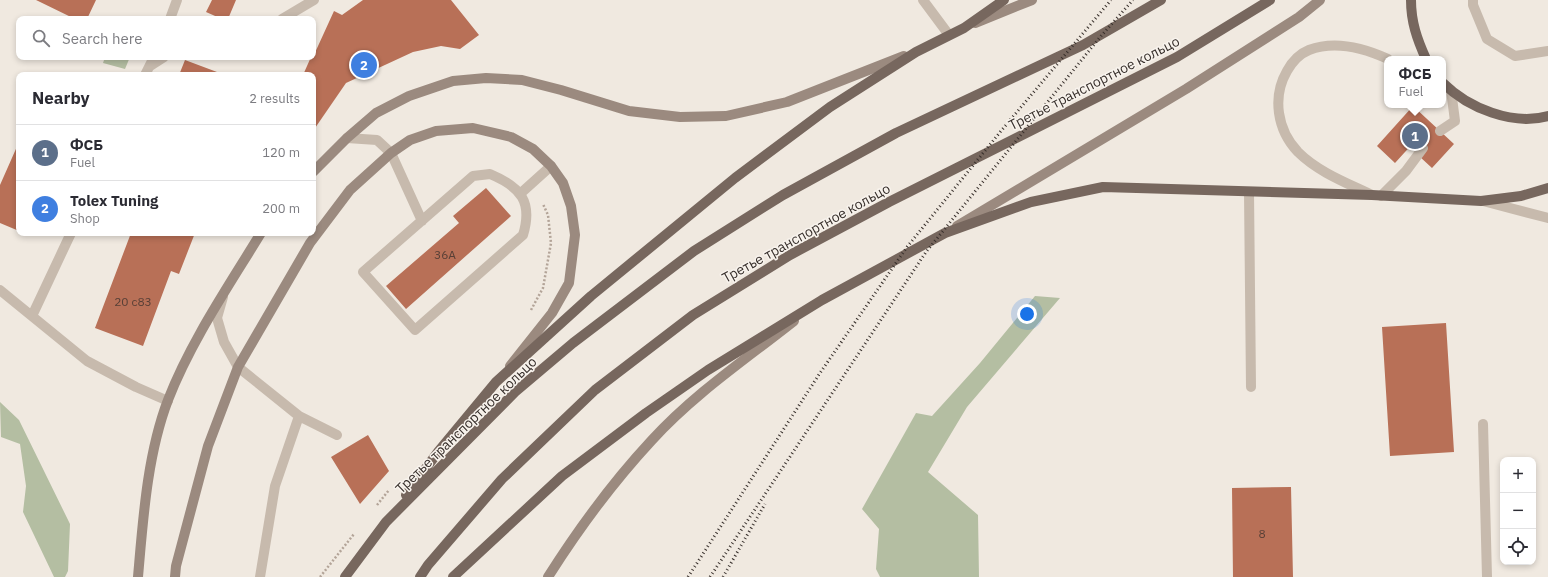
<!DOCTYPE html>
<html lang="en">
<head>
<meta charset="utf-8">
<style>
	body { margin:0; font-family:"IBM Plex Sans",sans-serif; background:#f2f2f3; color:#2b2b33 }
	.controls { position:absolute; right:12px; bottom:12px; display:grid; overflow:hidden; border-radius:8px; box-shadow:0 2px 6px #0003 }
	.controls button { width:36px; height:36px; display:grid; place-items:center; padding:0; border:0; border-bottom:1px solid #e1e1e2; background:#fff; color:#2b2b33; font:20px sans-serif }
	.you { position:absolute; left:1027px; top:314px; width:14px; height:14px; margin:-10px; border:3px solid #fff; border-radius:50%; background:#1a73e8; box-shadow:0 0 0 6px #1a73e833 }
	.badge { display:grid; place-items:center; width:26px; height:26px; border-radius:50%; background:#255054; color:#fff; font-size:13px; font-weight:700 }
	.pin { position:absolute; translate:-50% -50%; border:2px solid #fff; box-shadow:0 1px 4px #0006 }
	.popup { position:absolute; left:1384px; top:56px; width:62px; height:52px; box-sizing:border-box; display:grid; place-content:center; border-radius:8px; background:#fff; filter:drop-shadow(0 1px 3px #0005); font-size:13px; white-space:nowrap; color:#7c7c81 }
	.popup b { font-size:15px; color:#2b2b33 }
	.popup::after { content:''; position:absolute; left:50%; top:100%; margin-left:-8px; border:8px solid transparent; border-top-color:#fff }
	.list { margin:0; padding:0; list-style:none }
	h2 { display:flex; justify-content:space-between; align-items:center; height:52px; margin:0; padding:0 16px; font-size:17px }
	h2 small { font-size:13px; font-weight:400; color:#7c7c81 }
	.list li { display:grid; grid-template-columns:26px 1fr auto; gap:12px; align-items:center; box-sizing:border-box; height:56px; padding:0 16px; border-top:1px solid #e1e1e2 }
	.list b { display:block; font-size:15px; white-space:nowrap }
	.list p { margin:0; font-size:13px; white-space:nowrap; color:#7c7c81 }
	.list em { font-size:13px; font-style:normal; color:#7c7c81 }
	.icon { flex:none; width:22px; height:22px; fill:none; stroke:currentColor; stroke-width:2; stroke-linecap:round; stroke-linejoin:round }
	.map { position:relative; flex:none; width:1548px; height:577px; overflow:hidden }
	.search { position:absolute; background:#fff; box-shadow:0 2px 6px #0003; left:16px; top:16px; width:300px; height:44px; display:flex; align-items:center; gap:10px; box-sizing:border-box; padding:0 14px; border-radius:8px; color:#7c7c81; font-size:15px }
	.panel { position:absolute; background:#fff; box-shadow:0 2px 6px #0003; left:16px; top:72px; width:300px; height:164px; border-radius:8px }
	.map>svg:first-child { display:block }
</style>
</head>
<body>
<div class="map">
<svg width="1548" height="577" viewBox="0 0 1548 577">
	<rect width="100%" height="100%" fill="#f0e9e0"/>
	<path fill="#b4bea2" d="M105,57H130L125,69L103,63Z
		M1035,296L1060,298L967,407L928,472L978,515L979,577H880L876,569L879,529L862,509L916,413L932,416L980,363Z
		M0,402L19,420L70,524L68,571L65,577H54L23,512L26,486L20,444L1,437Z"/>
	<path fill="#b87057" d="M36,0H96L87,19H75Z
		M212,0H236L228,19H222L206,12Z
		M363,0H451L479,35L460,49L441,46L413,52L346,83L313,131V75H303L311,57H313L334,11L342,15Z
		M185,60L225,75H179Z
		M1413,106L1454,144L1432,168L1419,156L1425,149L1415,141L1395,163L1377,146Z
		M19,142V231L0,223V185Z
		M486,188L511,216L406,309L386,286L459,223L453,216Z
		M131,233H195L179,274L171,271L143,346L95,328Z
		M1446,323L1454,452L1390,456L1382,327Z
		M368,435L389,471L360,504L331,457Z
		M1291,487L1293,577H1233L1232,488Z"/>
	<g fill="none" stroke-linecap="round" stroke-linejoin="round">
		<path stroke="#b3a498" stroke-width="2.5" stroke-dasharray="2 2" stroke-linecap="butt" d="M531,310L543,288L551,243L548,215L543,204
			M377,505L389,490
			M320,577L354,534"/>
		<path stroke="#c7baad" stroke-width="10" d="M923,0L949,35
			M1473,0V5L1487,39L1515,56L1548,51
			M170,19L177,0
			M282,19L314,0
			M150,66L164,57
			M145,75L154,57
			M1440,131L1455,121L1451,90
			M347,138L377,140L391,153L422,221
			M490,174C521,187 533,202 523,235L415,330L363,272L473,176Z
			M1249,192L1251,387
			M521,193L551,166
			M1381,196L1406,171L1423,148
			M0,290L87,361L136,387L168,401
			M223,297L217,318L224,342L238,367L299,416
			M32,316L71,233
			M1483,424L1487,577
			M260,577L275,486L299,416L337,435"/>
		<path stroke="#c7baad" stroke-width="10" d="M1372,195C1347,183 1318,172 1298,152C1277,130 1272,97 1287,71C1292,62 1299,54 1309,50C1335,40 1364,48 1388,59
			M1483,201L1548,218"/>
		<path stroke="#9b8a7f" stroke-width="10" d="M975,23L1032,0
			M313,172L347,138L376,113L409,96L453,81L486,78L522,80L561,90L629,111L680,117L726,116L787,102L904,56
			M957,226L1186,89L1299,17L1320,0
			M138,577C143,520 147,455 168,400C191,341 228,287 261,233
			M175,577L176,566L208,446L238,367L310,243L350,190L391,153L410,140L436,131L473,128L511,137L533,149L551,166L563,183L571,206L575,235L569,283L552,313L510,366
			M548,577C579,528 613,482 652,440C694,394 746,359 794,321"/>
		<path stroke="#77675e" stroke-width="10" d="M1411,0C1411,22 1417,39 1426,59
			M1443,83C1468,108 1513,126 1548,116
			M406,495L438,452L496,382L591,296L735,178L830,107L916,52L964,28L1004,0
			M345,577L386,522L515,392L573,343L694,251L783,195L896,133L1083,45L1161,0
			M420,577L428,565L502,479L595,390L693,315L790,255L889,202L1177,57L1270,0
			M453,577L562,476L646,413L708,370L822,300L945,233L1031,202L1103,187L1372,195L1481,201L1521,196L1548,188"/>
		<path stroke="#372f2b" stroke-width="3" stroke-dasharray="1 3" stroke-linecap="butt" d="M688,577L820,373L907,247L1001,131L1111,0
			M710,577L926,252L1101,36L1133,0
			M723,577L765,504"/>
	</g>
	<g text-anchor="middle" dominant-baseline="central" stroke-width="3" stroke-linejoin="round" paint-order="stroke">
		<g font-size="12" fill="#573f36">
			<text x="445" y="254">36А</text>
			<text x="133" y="301">20 с83</text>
			<text x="1262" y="533">8</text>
		</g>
		<g font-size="14" fill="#372f2b" stroke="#f8f3ed">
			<text transform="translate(1094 83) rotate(-27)">Третье транспортное кольцо</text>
			<text transform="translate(806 233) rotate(-29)">Третье транспортное кольцо</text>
			<text transform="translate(466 425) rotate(-44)">Третье транспортное кольцо</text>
		</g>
	</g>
</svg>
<div class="controls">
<button>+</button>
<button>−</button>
<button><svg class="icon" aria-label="locate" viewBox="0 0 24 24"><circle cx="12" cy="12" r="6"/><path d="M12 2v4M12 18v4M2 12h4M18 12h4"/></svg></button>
</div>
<div class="you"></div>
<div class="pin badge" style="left:1415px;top:136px;background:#5c6f8a">1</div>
<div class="popup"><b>ФСБ</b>Fuel</div>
<div class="pin badge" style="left:364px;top:65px;background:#3f7fe0">2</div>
<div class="search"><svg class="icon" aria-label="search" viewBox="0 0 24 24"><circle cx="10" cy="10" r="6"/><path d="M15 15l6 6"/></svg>Search here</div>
<section class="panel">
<h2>Nearby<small>2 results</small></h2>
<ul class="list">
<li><span class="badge" style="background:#5c6f8a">1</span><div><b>ФСБ</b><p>Fuel</p></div><em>120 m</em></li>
<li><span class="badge" style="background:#3f7fe0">2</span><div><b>Tolex Tuning</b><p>Shop</p></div><em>200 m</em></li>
</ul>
</section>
</div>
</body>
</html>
